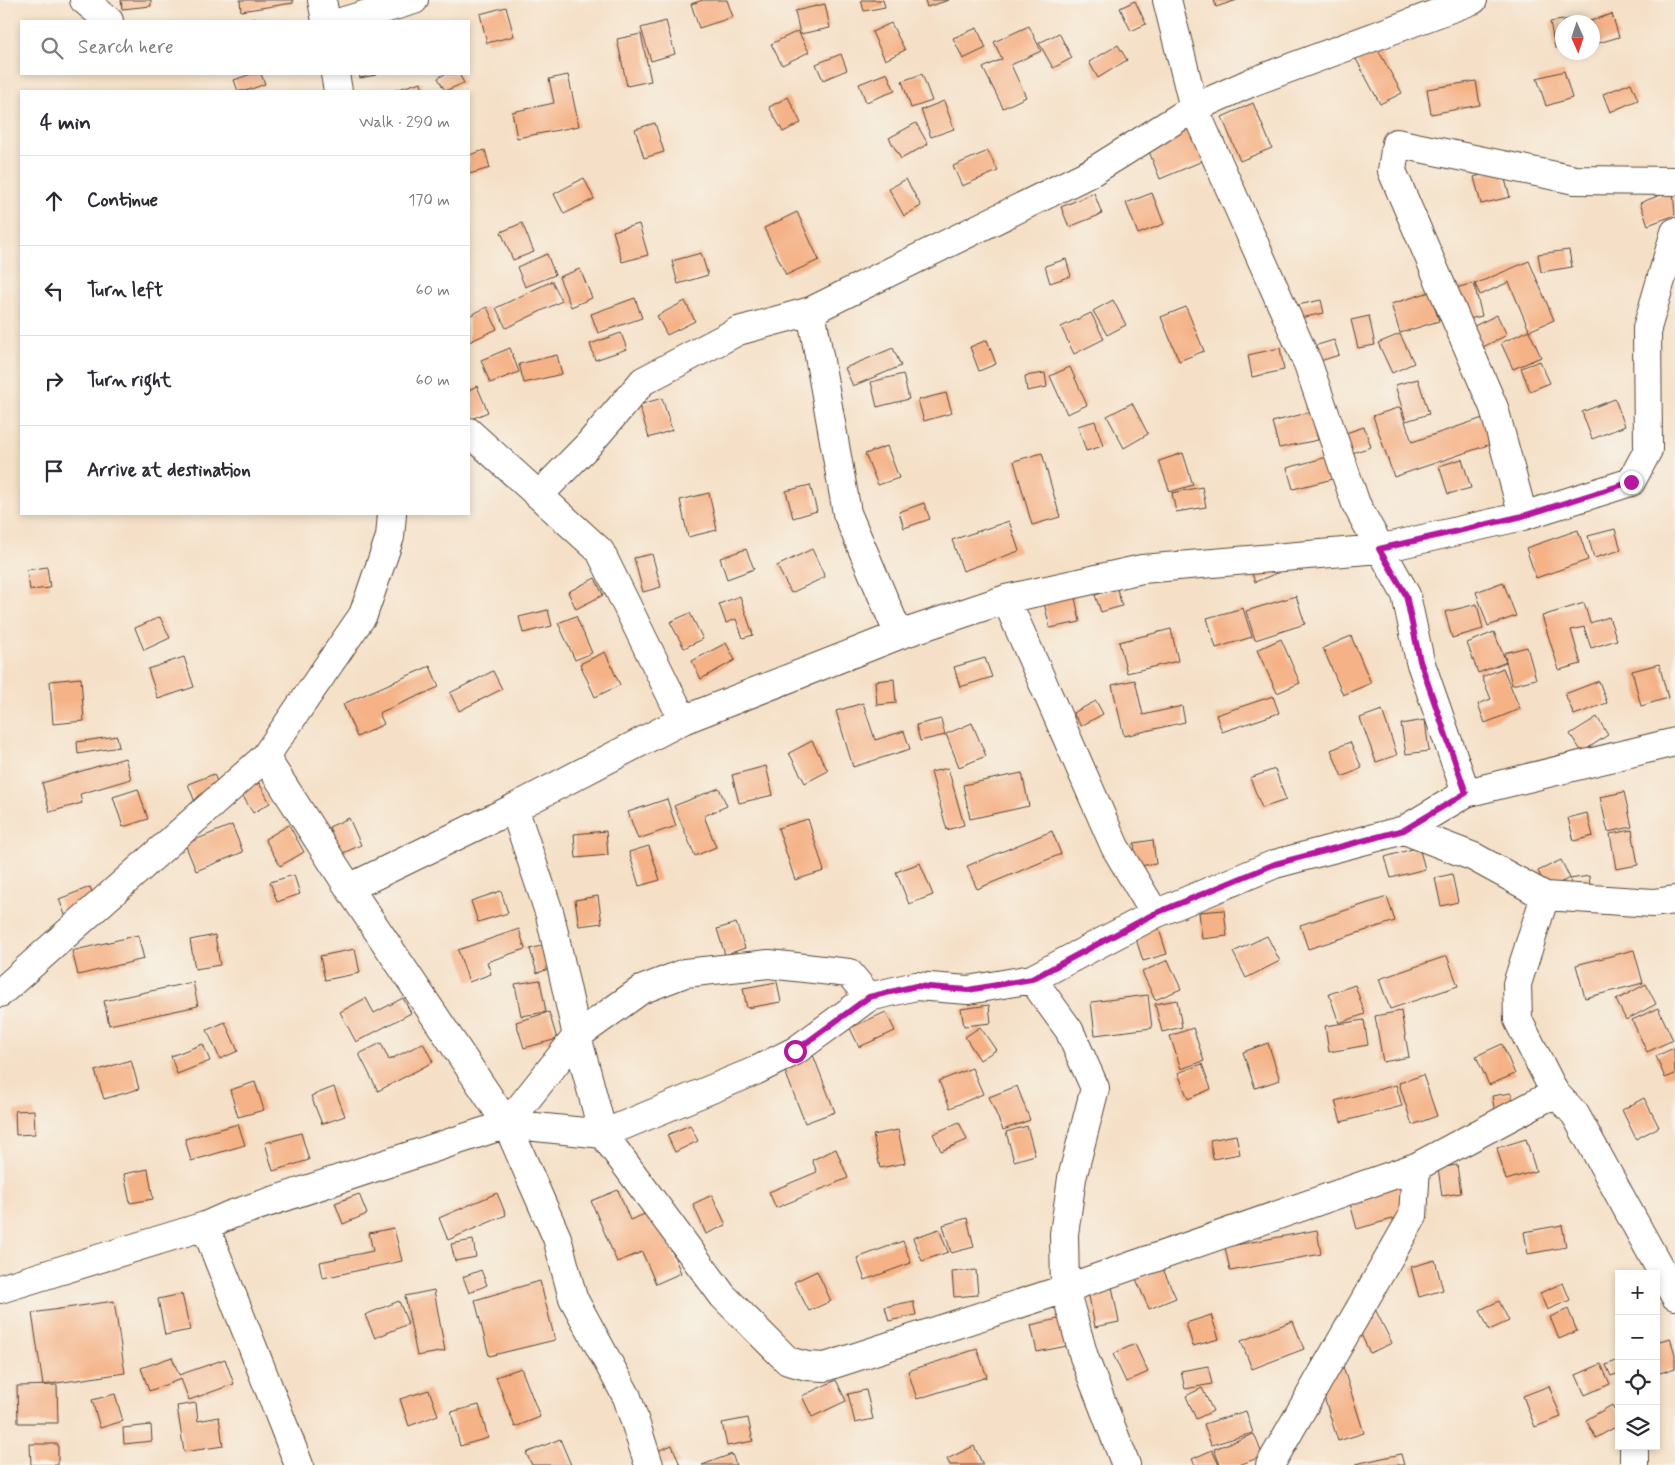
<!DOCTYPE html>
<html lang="en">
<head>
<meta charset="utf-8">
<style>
	body { margin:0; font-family:Mynerve,sans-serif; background:#f2f2f3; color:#2b2b33 }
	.controls { position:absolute; right:15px; bottom:15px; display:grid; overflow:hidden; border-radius:0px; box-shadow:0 2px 8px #0003 }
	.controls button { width:45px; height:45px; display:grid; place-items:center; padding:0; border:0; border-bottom:1px solid #e1e1e2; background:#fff; color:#2b2b33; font:25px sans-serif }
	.compass { position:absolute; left:1555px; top:15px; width:45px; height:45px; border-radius:50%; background:#fff; box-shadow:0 2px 8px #0003; rotate:177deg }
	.stop { position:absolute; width:15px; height:15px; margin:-11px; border:4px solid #b5179e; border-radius:50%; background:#fff }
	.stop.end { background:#b5179e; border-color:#fff; box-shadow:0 1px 5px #0008 }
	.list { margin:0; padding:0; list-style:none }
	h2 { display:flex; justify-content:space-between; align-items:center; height:65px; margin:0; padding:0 20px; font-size:21px }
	h2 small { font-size:16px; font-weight:400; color:#7c7c81 }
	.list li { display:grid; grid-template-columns:32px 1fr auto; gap:15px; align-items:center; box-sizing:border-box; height:90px; padding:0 20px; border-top:1px solid #e1e1e2 }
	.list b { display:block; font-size:19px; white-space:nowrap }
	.list em { font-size:16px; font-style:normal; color:#7c7c81 }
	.icon { flex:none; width:28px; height:28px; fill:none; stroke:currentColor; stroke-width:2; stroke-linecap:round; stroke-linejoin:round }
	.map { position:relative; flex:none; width:1675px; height:1465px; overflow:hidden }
	.search { position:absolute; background:#fff; box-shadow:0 2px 8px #0003; left:20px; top:20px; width:450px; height:55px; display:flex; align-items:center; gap:12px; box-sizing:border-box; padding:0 18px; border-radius:0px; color:#7c7c81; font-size:19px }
	.panel { position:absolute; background:#fff; box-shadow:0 2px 8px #0003; left:20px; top:90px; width:450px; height:425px; border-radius:0px }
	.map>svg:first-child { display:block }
</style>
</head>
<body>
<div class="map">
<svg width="1675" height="1465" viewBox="0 0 1675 1465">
	<rect width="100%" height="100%" fill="#f7f3e8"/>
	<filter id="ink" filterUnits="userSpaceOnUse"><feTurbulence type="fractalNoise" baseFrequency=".02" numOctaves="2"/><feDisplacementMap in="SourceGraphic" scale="10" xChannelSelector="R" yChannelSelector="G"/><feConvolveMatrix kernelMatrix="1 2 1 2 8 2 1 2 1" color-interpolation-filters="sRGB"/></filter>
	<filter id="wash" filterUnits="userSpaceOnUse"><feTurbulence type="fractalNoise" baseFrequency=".0096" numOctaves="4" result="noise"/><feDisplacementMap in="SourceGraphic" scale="20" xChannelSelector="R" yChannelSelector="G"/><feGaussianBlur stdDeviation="1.12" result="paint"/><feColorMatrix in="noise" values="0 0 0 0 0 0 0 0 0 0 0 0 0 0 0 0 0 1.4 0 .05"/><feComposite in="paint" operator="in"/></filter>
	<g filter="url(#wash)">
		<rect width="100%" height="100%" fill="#f5e0c7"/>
		<g id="blocks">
			<path fill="#f5b287" d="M121,0H151V6L122,9Z
				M240,0H293V3L241,11Z
				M703,0H727L733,17L699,28L691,4Z
				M861,0H883L885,7L864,11Z
				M925,0H949L927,7Z
				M1214,0H1237L1216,7Z
				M1135,1L1146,24L1131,31L1120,8Z
				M825,4L830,28L800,34L795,11Z
				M506,7L514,36L487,43L480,14Z
				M1612,14L1619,37L1592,45V22H1587Z
				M265,18L266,21H243V20Z
				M1570,19V22H1562V47L1555,48L1550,22Z
				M666,21L675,54L651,61L641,28Z
				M891,23L905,50L885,60L872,32Z
				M1029,26L1041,51L1011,65L1026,97L1003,108L983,68L1002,59L994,42Z
				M977,28L986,48L963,59L953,38Z
				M798,31L809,52L782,65L771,44Z
				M1059,33L1072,58L1053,68L1039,43Z
				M641,34L651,81L627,86L617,39Z
				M1118,45L1127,60L1098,78L1089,62Z
				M1377,48L1402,93L1380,104L1356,59Z
				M841,54L847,70L823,80L816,64Z
				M1564,71L1572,98L1546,106L1537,78Z
				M887,73L895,91L866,102L859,84Z
				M251,74H261L265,84L246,91H238L234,80Z
				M359,74H375L376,75L360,78Z
				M445,74H459L464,83L445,91L438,78Z
				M922,74L932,101L911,108L902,81Z
				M568,75L579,126L517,138L512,112L554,103L549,79Z
				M1476,81L1480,105L1431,114L1427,89Z
				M421,82L423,91H392Z
				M1631,83L1638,100L1610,112L1603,94Z
				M788,97L801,123L783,132L769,107Z
				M944,101L954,129L931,137L921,110Z
				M1253,103L1272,148L1240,161L1222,117Z
				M655,123L664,152L644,158L635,129Z
				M916,123L928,144L901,159L889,138Z
				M1198,123L1212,157L1160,179L1146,144Z
				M485,150L490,168L469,174V155Z
				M988,151L998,171L962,186L953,166Z
				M1502,169L1510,197L1481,204L1474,177Z
				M584,178L594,199L564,214L554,194Z
				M906,179L921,206L904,216L889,189Z
				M1673,190L1675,215L1648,225L1640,203Z
				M1094,193L1102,214L1069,227L1061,207Z
				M1152,193L1164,224L1138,234L1126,203Z
				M797,212L819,260L786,275L764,228Z
				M522,223L534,252L513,260L501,232Z
				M639,224L648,255L622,262L613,231Z
				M1569,250L1572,267L1541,272L1538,254Z
				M701,253L708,275L678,284L672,261Z
				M547,254L555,275L525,287L517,267Z
				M1066,259L1071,276L1050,283L1045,266Z
				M1529,261L1554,320L1529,331L1541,357L1513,369L1501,343L1529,330L1509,282L1480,295L1475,284Z
				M580,269L592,298L571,307L559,277Z
				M552,281L562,301L506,328L496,308Z
				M1474,283L1482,316L1460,321L1452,289Z
				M1430,292L1439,321L1400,333L1391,304Z
				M635,298L642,318L598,333L591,314Z
				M1113,300L1126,325L1107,335L1093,311Z
				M1321,300L1324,313L1300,318L1298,305Z
				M685,301L695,321L667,335L657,316Z
				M487,307L497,329L469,342V316Z
				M1186,307L1204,351L1179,361L1161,317Z
				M1091,313L1104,339L1074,354L1061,327Z
				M1497,315L1507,335L1477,350L1468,329Z
				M1369,316L1375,345L1358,348L1351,320Z
				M621,333L627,349L595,360L590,344Z
				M1400,334L1414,363L1392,373L1378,343Z
				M987,340L996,364L979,371L970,347Z
				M1334,340L1339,355L1317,362L1311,347Z
				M510,348L519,372L490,383L481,360Z
				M893,348L901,366L853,386L845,368Z
				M1280,348L1284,370L1252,377L1248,355Z
				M557,355L562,374L524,383L519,364Z
				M1540,361L1550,383L1530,391L1521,368Z
				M1070,367L1087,405L1067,414L1050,376Z
				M1045,373L1047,387L1027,391L1025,376Z
				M903,374L909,399L877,407L871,382Z
				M1418,379L1429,414L1406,421L1395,385Z
				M477,386L488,412L469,420V390Z
				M946,393L952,413L924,421L918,400Z
				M662,398L672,430L649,438L639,405Z
				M1615,399L1625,426L1592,439L1582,412Z
				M1132,403L1148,434L1124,448L1107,416Z
				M1400,407L1412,442L1483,418L1491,444L1394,477L1373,416Z
				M1311,412L1318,440L1279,448L1272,422Z
				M1095,421L1103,446L1086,451L1078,426Z
				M1364,427L1371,447L1349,454L1343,434Z
				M887,446L899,478L878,485L865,454Z
				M1042,453L1060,517L1032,525L1014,461Z
				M1183,453L1193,485L1170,492L1159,461Z
				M1327,457L1333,479L1293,489L1287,468Z
				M1462,459L1471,488L1448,494L1439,466Z
				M810,485L817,511L793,518L786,491Z
				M1202,487L1206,507L1176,512L1172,493Z
				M709,493L717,530L688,537L680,500Z
				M924,503L930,519L904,528L899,512Z
				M1009,521L1019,551L963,571L952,540Z
				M1615,529L1621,550L1594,558L1588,536Z
				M1578,530L1588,560L1536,578L1526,548Z
				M1272,547L1282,571L1255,582L1246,557Z
				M746,549L754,569L727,579L720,558Z
				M812,549L825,577L791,593L777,566Z
				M652,554L661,587L643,592L634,558Z
				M47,567L50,588L30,590L27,570Z
				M595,578L603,595L576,609L568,592Z
				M1503,582L1516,616L1488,626L1476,592Z
				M1072,583L1080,622L1050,628L1041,590Z
				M1117,589L1122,606L1101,612L1095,595Z
				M740,596L753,635L743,638L736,619L726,623L719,604Z
				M1296,596L1305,624L1255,640L1246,611Z
				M1584,603L1590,623L1609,617L1617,640L1591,648L1584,627L1571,630L1581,664L1559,670L1542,616Z
				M1477,604L1483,629L1452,638L1445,612Z
				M1243,608L1252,637L1216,648L1207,618Z
				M548,610L552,626L523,633L519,617Z
				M690,613L703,639L684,648L670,622Z
				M576,616L592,653L575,660L558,623Z
				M160,617L170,638L144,650L135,628Z
				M1171,629L1178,661L1127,673L1119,642Z
				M1494,632L1506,662L1478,673L1467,643Z
				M1351,636L1371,683L1343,695L1323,648Z
				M1281,639L1300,683L1277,693L1257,650Z
				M726,643L735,660L701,679L692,661Z
				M1527,647L1536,679L1512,685L1504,653Z
				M605,652L620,685L595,697L580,664Z
				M184,657L194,687L158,699L148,669Z
				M985,658L992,677L960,687L954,667Z
				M1659,664L1668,698L1641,706L1632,671Z
				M430,666L439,687L379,713L384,724L357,737L343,704Z
				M1503,668L1520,709L1485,723L1478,704L1491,699L1482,677Z
				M493,671L502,689L459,711L450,693Z
				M81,678L84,721L53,724L50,681Z
				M894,679L896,703L877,705L875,681Z
				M1135,680L1143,715L1182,706L1185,722L1124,736L1112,685Z
				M1599,681L1607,703L1574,715L1565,694Z
				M1273,696L1279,713L1222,732L1216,715Z
				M1096,701L1103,714L1081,726L1073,713Z
				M863,703L875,740L904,731L910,749L853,767L836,711Z
				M1382,710L1397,755L1376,762L1360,718Z
				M1597,717L1608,735L1582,752L1570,734Z
				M941,719L945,735L920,741L916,725Z
				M1425,720L1429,751L1406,754L1401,724Z
				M972,723L986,756L959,767L946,734Z
				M117,736L119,747L78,754L77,742Z
				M812,741L828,771L805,783L789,753Z
				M1350,742L1362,768L1342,777L1331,750Z
				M125,758L131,779L80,794L82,803L50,812L42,783Z
				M766,766L773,795L739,803L732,775Z
				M948,768L964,825L947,830L931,772Z
				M1275,769L1286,800L1262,808L1250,778Z
				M1022,773L1029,806L970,819L963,785Z
				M214,774L221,792L195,802L188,784Z
				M259,783L270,803L253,813L241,793Z
				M719,788L727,806L704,816L716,847L695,856L674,806Z
				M138,789L148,819L123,827L113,797Z
				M1624,792L1632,827L1608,832L1600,797Z
				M667,799L676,826L638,839L628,812Z
				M1587,813L1593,836L1574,841L1568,818Z
				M349,818L361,845L341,854L329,827Z
				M808,819L824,871L795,880L778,828Z
				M232,825L243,852L196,871L185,844Z
				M289,825L304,852L280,866L265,839Z
				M1632,830L1638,865L1616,869L1610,834Z
				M606,831L608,855L576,858L574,834Z
				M1052,831L1061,854L977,889L967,866Z
				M1153,840L1156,864L1137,866L1134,843Z
				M649,846L660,880L639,886L629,852Z
				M1419,847L1425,869L1391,878L1385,857Z
				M1561,860L1570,878L1547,889L1538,871Z
				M920,863L933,895L909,904L896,872Z
				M1452,874L1458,902L1441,906L1435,878Z
				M294,875L300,894L277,902L270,882Z
				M1589,876L1591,893L1573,895L1570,879Z
				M90,887L98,907L67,920L59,899Z
				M501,891L508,913L478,922L471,901Z
				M598,896L602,923L579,926L575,900Z
				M1387,897L1395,921L1308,949L1300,925Z
				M1224,910L1227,936L1202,939L1199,912Z
				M736,923L745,948L725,955L717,929Z
				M1158,926L1167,954L1143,961L1134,933Z
				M519,929L525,949L487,962L491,974L469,982L458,950Z
				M138,935L144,959L78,975L72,951Z
				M215,935L220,965L195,969L190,940Z
				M1267,936L1280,961L1246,978L1233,952Z
				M558,941L565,964L537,973L530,949Z
				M355,949L360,973L325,980L320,956Z
				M1634,950L1643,983L1585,998L1576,965Z
				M1447,956L1458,986L1390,1009L1379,979Z
				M1168,960L1181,989L1155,1000L1142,972Z
				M540,980L546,1012L521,1016L515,984Z
				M193,982L198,1006L109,1025L104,1001Z
				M777,982L781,1002L747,1008L743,988Z
				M1646,984L1656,1004L1626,1020L1616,1000Z
				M1355,985L1365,1014L1339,1023L1329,994Z
				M1148,995L1152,1028L1095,1035L1091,1002Z
				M366,998L374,1013L403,998L411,1013L356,1042L340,1012Z
				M1177,1000L1182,1027L1162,1032L1155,1004Z
				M989,1005L991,1023L964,1026L961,1009Z
				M1658,1008L1673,1040L1647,1052L1632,1020Z
				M1401,1011L1409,1057L1383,1062L1375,1016Z
				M549,1012L557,1039L524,1048L516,1022Z
				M886,1012L895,1031L859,1047L850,1028Z
				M1364,1020L1368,1045L1329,1052L1325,1026Z
				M225,1022L238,1051L220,1059L207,1030Z
				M980,1027L996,1050L980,1060L965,1037Z
				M1193,1028L1204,1061L1181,1069L1170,1036Z
				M808,1042L835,1112L805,1123L778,1053Z
				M381,1043L389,1060L423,1043L433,1062L378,1091L359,1054Z
				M1268,1043L1280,1080L1255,1088L1243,1052Z
				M203,1044L210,1061L177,1074L171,1056Z
				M1502,1044L1515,1074L1489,1085L1476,1056Z
				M1674,1048L1675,1074L1665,1078L1656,1056Z
				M131,1060L139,1089L104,1099L95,1071Z
				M1202,1064L1211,1089L1188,1099L1178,1073Z
				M972,1068L983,1094L950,1108L939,1081Z
				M1423,1075L1437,1116L1412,1125L1399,1083Z
				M255,1082L264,1110L238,1117L230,1090Z
				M1396,1085L1402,1106L1341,1122L1335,1101Z
				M1017,1086L1030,1120L1003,1130L989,1097Z
				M334,1087L345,1116L322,1124L311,1096Z
				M1511,1093L1516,1120L1497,1123L1492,1096Z
				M1644,1098L1659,1127L1636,1139L1622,1110Z
				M34,1110L35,1134L16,1135L15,1111Z
				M959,1122L967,1140L941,1151L933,1134Z
				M238,1124L245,1145L191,1161L185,1139Z
				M690,1125L698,1141L675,1152L667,1135Z
				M1027,1126L1035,1155L1014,1161L1006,1132Z
				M898,1130L905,1163L880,1168L873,1135Z
				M301,1133L309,1160L273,1171L265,1143Z
				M1236,1135L1240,1154L1213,1159L1210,1140Z
				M1526,1139L1536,1171L1506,1180L1497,1148Z
				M836,1149L848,1178L776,1208L769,1192L817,1172L812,1160Z
				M1457,1165L1461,1193L1442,1196L1438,1168Z
				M148,1169L153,1199L130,1203L124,1174Z
				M1408,1179L1417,1212L1357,1229L1348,1196Z
				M618,1190L630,1220L655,1210L681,1273L656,1284L642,1252L617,1262L591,1201Z
				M497,1193L506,1215L448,1240L439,1218Z
				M359,1194L367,1214L343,1224L335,1203Z
				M712,1195L726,1225L706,1234L693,1204Z
				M967,1218L974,1247L951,1253L943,1225Z
				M1562,1225L1566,1247L1528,1254L1524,1232Z
				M394,1228L402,1261L323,1278L320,1262L373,1251L369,1233Z
				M939,1229L948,1252L922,1261L913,1238Z
				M1317,1230L1321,1254L1230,1271L1225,1247Z
				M473,1240L476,1257L455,1261L451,1244Z
				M903,1241L911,1263L865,1280L857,1258Z
				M1435,1260L1443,1290L1419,1297L1411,1267Z
				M1162,1267L1176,1298L1149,1309L1136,1279Z
				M481,1270L487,1285L469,1293L463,1277Z
				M976,1270L978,1295L954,1297L952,1272Z
				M817,1271L831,1301L809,1311L794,1282Z
				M540,1281L555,1340L489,1356L475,1300Z
				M1563,1283L1570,1300L1547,1310L1540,1293Z
				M1112,1286L1119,1322L1095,1327L1088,1291Z
				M434,1290L445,1351L417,1356L405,1296Z
				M1367,1293L1392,1343L1370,1353L1346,1303Z
				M182,1294L190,1330L165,1335L158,1299Z
				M114,1301L125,1373L43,1385L32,1313Z
				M399,1301L408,1324L375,1338L365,1315Z
				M913,1301L916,1315L889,1321L885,1307Z
				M1499,1301L1509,1321L1489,1330L1480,1310Z
				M1568,1309L1577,1331L1559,1339L1550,1317Z
				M1211,1315L1219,1339L1193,1346L1186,1323Z
				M1062,1318L1067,1346L1037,1352L1031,1325Z
				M1293,1321L1304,1349L1252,1369L1241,1341Z
				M1670,1338L1675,1354V1368L1660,1373L1656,1361V1342Z
				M1135,1344L1148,1372L1126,1382L1113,1354Z
				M977,1349L987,1377L917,1399L908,1371Z
				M1338,1351L1364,1433L1338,1441L1312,1359Z
				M172,1357L179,1375L225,1359L234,1384L189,1400L181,1379L149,1391L141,1368Z
				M1619,1360V1373L1611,1376L1606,1365Z
				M1601,1364L1610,1384L1585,1395L1576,1375Z
				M1208,1366L1212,1384L1185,1389L1181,1371Z
				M521,1368L540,1417L515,1427L496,1377Z
				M836,1380L846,1401L812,1417L802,1396Z
				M57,1385L58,1423H18L17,1386Z
				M1549,1386L1561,1417L1535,1427L1523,1396Z
				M1202,1388L1213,1411L1196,1419L1186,1396Z
				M429,1390L438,1415L409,1426L400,1399Z
				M866,1390L873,1419L855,1423L848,1394Z
				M115,1394L123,1421L100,1428L92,1400Z
				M196,1403L198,1421L219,1417L223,1446L184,1452L177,1406Z
				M479,1405L488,1438L460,1446L451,1412Z
				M1612,1405L1619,1417V1425L1596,1438L1586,1420Z
				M1246,1411L1253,1433L1211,1445L1204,1424Z
				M748,1418L753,1441L727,1446L722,1423Z
				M151,1425L152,1441L124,1444L123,1428Z
				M1254,1434L1263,1456L1239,1465H1220L1214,1449Z
				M560,1439L571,1465H532L526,1453Z
				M30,1444H58V1465H31Z
				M672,1445L680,1465H660L655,1452Z
				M974,1446L983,1465H950L947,1459Z
				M1212,1450L1219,1465H1195L1192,1459Z
				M732,1454L736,1465H702Z
				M1401,1454L1404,1465H1355V1464Z"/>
		</g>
	</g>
	<g filter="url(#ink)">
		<use href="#blocks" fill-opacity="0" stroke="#574537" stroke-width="1"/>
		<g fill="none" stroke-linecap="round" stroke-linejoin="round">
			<defs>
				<path id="minor" d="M84,0L109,21
					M322,0L326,21
					M1167,0L1194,108L1308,364L1356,504L1406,595L1420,661L1466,793
					M344,21L414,0
					M335,74L338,91
					M811,311L847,513L899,635
					M469,432L600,551L683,720
					M539,495L589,444L643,381L738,331L811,311L1090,173L1194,108L1252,82L1473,0
					M1523,516L1494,408L1392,171L1396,143L1575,180L1675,181
					M1006,599L1115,847L1155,914
					M265,757L349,888L507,1124L557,1238L573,1298L627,1397L649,1465
					M514,808L550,915L577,1036L603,1134L723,1296L788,1361L807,1366L825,1367L1065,1289L1416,1167L1555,1093
					M1404,830L1474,857L1545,896L1653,903L1675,900
					M349,888L514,808L683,720L899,635L1006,599L1142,569L1379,549L1523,516L1631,482L1648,450L1647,328L1675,232
					M1545,896L1517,984L1518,1020L1555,1093L1575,1114L1675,1296
					M1032,979L1069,1030L1095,1088L1072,1178L1064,1234L1065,1289L1084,1357L1126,1465
					M0,993L265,757L363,615L390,537L392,514
					M507,1124L577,1036L641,990L685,973L769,964L849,973L869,997
					M205,1226L299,1465
					M0,1289L205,1226L230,1215L507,1124L603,1134L755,1071L795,1051L869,997L916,986L968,990L1032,979L1155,914L1275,864L1404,830L1466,793L1675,742
					M1634,1446V1465
					M1270,1465L1413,1216L1416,1167"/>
			</defs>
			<use href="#minor" stroke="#574537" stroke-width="30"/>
			<use href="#minor" stroke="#fff" stroke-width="28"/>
		</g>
	</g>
	<g fill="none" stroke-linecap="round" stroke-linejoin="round" filter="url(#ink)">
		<path stroke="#b5179e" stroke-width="6" d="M795,1051L869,997L916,986L968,990L1032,979L1154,914L1275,864L1404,830L1466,793L1420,661L1406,595L1379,549L1523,516L1631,482"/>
	</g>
</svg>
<div class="controls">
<button>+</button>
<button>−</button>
<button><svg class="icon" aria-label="locate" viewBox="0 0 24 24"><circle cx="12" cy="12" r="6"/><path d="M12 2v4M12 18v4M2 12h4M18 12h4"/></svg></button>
<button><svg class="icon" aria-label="layers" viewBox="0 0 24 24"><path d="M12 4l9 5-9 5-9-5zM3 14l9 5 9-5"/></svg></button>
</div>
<svg class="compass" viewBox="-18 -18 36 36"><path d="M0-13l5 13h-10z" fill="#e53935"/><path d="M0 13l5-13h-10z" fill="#7c7c81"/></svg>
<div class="stop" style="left:795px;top:1051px"></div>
<div class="stop end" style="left:1631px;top:482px"></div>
<div class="search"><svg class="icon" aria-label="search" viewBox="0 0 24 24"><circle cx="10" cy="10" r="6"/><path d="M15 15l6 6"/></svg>Search here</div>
<section class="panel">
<h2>4 min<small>Walk · 290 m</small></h2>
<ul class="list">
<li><svg class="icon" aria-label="ahead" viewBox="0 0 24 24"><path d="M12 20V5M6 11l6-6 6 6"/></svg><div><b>Continue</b></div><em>170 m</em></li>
<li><svg class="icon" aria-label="left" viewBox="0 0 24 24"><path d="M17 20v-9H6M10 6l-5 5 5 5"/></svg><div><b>Turn left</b></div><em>60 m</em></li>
<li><svg class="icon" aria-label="right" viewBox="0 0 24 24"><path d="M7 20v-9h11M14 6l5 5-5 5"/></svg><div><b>Turn right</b></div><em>60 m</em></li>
<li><svg class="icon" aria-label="arrive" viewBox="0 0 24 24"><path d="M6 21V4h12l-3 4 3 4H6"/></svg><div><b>Arrive at destination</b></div></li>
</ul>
</section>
</div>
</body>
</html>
